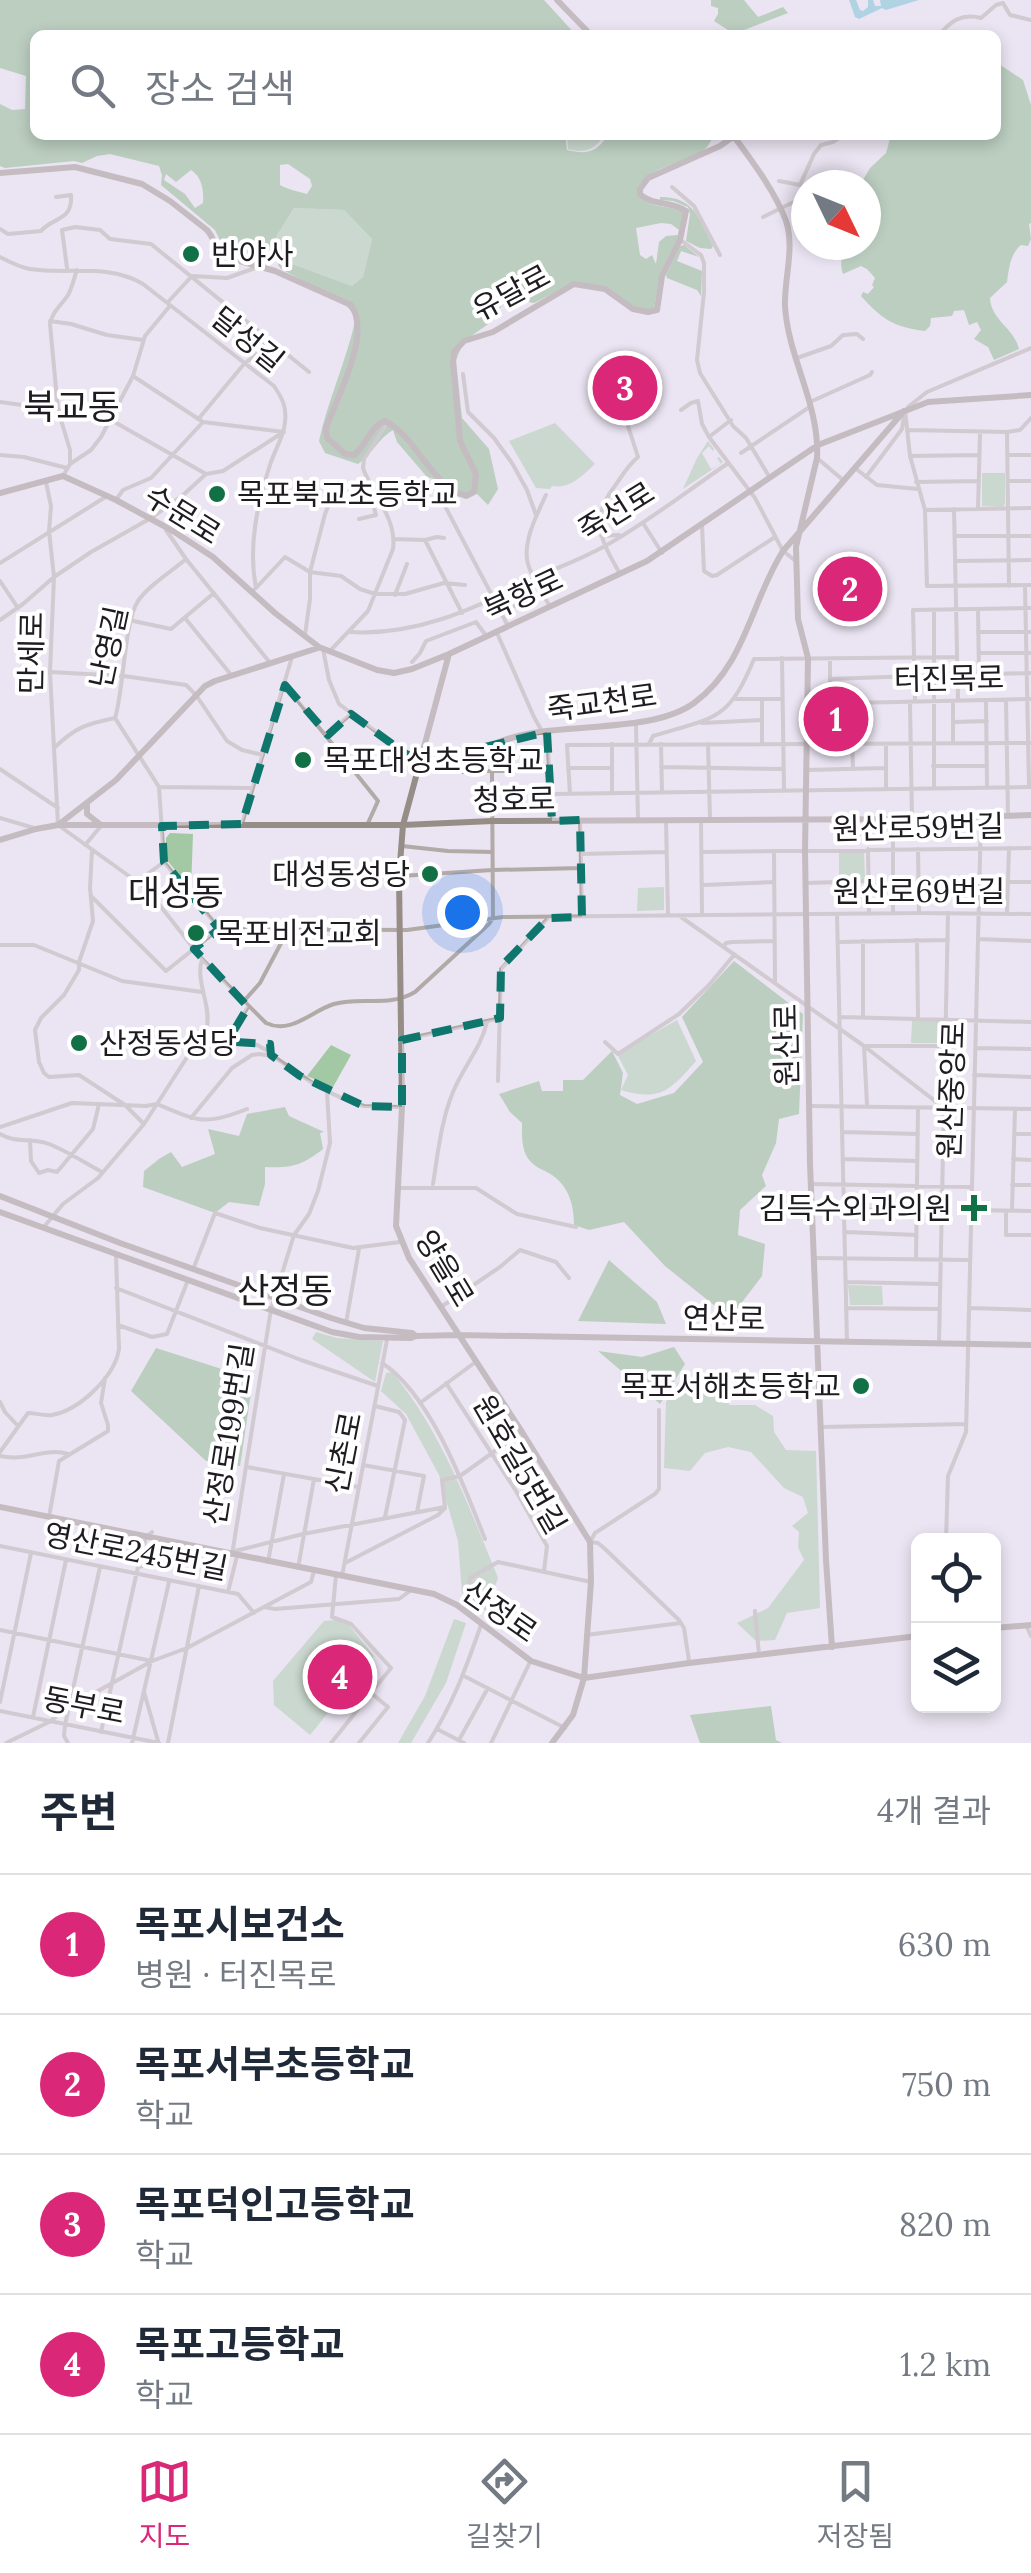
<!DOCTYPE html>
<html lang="ko">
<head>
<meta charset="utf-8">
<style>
	body { margin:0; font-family:Lora,"Noto Sans KR",serif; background:#f6f6f7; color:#1f2937 }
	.controls { position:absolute; right:30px; bottom:30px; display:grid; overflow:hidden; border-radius:15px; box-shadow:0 5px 15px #0003 }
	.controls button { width:90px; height:90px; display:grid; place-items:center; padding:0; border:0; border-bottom:2px solid #e0e1e3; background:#fff; color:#1f2937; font:50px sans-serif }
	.compass { position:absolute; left:791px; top:170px; width:90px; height:90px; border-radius:50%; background:#fff; box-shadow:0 5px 15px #0003; rotate:133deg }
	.you { position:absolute; left:462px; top:912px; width:35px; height:35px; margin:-25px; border:8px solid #fff; border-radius:50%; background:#1a73e8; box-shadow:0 0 0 15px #1a73e833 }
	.badge { display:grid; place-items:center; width:65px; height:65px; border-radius:50%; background:#db2777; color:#fff; font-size:32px; font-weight:700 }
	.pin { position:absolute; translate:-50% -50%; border:5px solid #fff; box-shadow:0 2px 10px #0006 }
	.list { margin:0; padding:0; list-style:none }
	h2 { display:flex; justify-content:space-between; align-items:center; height:130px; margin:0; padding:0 40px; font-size:42px }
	h2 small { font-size:32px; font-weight:400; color:#747a83 }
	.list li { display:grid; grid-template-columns:65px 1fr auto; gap:30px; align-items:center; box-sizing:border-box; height:140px; padding:0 40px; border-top:2px solid #e0e1e3 }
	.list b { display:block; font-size:38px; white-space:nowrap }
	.list p { margin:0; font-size:32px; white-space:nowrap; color:#747a83 }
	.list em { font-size:32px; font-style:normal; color:#747a83 }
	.icon { flex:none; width:55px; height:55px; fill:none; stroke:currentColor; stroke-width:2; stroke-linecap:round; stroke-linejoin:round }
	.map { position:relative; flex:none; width:1031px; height:1743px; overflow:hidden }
	.search { position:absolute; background:#fff; box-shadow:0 5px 15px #0003; left:30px; right:30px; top:30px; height:110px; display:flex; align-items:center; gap:25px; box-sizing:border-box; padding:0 35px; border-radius:15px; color:#747a83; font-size:38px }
	.sheet { height:690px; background:#fff }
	nav { display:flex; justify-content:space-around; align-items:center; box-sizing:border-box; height:140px; border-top:2px solid #e0e1e3; background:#fff; font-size:28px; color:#747a83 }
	nav a { display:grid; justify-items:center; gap:5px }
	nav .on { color:#db2777 }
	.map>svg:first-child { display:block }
</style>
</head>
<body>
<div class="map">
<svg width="1031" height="1743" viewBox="0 0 1031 1743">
	<rect width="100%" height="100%" fill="#ebe4f2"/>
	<path fill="#a3c9a4" d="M567,135H605C593,150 587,154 568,149Z
		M294,208L344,210L372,239L363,277L352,286L265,254Z
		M613,357L646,397L619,418L599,392L603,375Z
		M555,423L595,464C582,476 570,489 552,486L550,489L536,488L509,441Z
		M708,441L714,449L713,451L709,446L702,453L711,469L721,464L717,458L719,457L723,462L683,489L697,458Z
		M982,473H1005V504L1003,507L982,506Z
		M170,833L193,834L191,889L166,859V838Z
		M864,851L865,880H839V852Z
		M664,887V910L637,911L638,888Z
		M677,1020L696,1061C671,1090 660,1102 621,1090L628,1075L617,1054Z
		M912,1021H941V1043H911Z
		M331,1045L351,1055L333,1087L307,1076Z
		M848,1285L882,1286L883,1305H850Z
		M316,1332L337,1338L383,1341L375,1382L312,1339Z
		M392,1372C442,1432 469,1507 498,1578L486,1611L462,1593L458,1541L439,1475L406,1414L381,1391L386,1373Z
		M716,1377L729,1393V1405H755L773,1416L774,1432L786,1450L816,1451L820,1608L787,1613L775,1640L756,1641L737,1623L768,1608L804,1560L798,1547L799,1532L792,1526L808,1513L803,1497L784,1488L751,1452L728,1447L705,1453L690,1471L664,1468L666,1402L679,1382L691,1395Z
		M454,1619L466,1623L446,1683L411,1743H398L425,1696Z
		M336,1620L348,1624L374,1656L310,1735L274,1705L273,1681L324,1621Z"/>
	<path fill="#80b483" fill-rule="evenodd" d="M0,0H544L576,35H35V135H565L567,150C587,155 597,152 608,135H714C712,139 708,147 705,149C684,165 651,164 637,189C644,210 664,204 682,211L684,214L678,239L660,274L654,309H640L627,303L606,287L571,284L534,303L510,298L497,311L494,320L464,341L456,360L462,418L489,449L498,489L488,505L477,494L459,497L444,482L427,477L397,442L393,430C378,439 373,453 358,464L325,453L319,441C328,399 347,360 356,317L343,302L281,269L278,265L279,261L262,257L258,261L226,253L215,230L161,185L162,175L159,166L110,154L97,156L82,163L74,161L5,168L0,166V104L12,110L25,109L26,76L0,68ZM288,164L310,179L312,186L307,194C297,191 289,190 280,185V165ZM191,170C202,177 204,191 203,203L195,208L185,194L164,180L166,174L176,182ZM294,208L344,210L372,239L363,277L352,286L265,254ZM661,223L671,224L679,230L678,235L666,236L659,242L656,264L652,255L646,259L640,255L636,228Z
		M711,0H744L758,17L783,7L788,13L734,34L714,21L718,14V8L711,6Z
		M996,62L1023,80L1031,105V223L1029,224L1031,239L1028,246L1021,245C1010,254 1009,269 1007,282L990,298C991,320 1014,328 1019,349L994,360L988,347L974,339L981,330L977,322L969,325L964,310L954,311L952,316L931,318L930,326L925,331C893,327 882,319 861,296L863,292L868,294L874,287L872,285L875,278L867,269L861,266L843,274C839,264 844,255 838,245H846L852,255L853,245H866V185H860L870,168L886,153L891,135H996Z
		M660,197C695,197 698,218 713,246L711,249L700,248L686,241L690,214L688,207L673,201L660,200Z
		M684,245L699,257L681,251L677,261L702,271L701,296L697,290L667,278L666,275L680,246Z
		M734,961L803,1014L799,1114L779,1119L776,1143L762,1175L766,1186L740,1210L738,1235L765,1244L762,1276L730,1318L665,1266L624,1222L589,1230L574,1225C574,1205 569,1187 552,1175C545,1170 536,1168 531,1162C521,1152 522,1136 522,1123L510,1112L499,1094L539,1081L542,1091H563V1080H583L612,1051L623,1073L620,1095L637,1104L674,1093L703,1062L682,1017Z
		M285,1107L289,1116L324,1132L320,1133L323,1149C301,1166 292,1168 265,1167V1184L259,1206L229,1202L215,1213L143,1187L144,1171L159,1159L171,1152L182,1167L215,1154L208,1129L239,1136L247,1114Z
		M609,1260L657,1302L666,1324L578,1321Z
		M674,1347L685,1364L660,1404L598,1351L642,1357Z
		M156,1348L253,1379L240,1466L206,1461L131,1391Z
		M771,1706L776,1740L782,1743H700L690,1715Z"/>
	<path fill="#68bed3" d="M849,0H856L860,10L863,11L868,7V0H873L875,6H881L880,0H919L886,10L882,8L859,19L855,17Z"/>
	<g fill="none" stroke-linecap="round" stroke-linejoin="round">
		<path stroke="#b1aaa7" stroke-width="4" d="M939,35C951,21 961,13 981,18L996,5L1003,3L1010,15L1031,20
			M779,181L800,185
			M800,185L814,154L821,145L833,142L843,135
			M672,187L694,206L720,255
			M763,217L806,196
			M0,229L8,234L41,231C53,217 73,221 71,195L56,197
			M682,241L701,255L704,263V292L697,360L700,373L733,426L746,438L770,478
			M801,241L806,234
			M0,257C10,262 19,267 30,269C69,275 108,263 143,284L274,386C282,398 287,407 285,422C284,437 274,451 270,465C257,505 248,547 256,588L252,591
			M67,268L62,230L75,227L100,230L110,239L151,244L309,372
			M168,302L192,276L227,278L255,268
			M50,321L71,324L107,335L143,340
			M797,358L831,346L843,335L857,334L863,339
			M463,374L468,412L494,438L512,463L527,490L536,515
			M133,376L203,422L284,432
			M0,402L58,410L78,415L85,413
			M810,402L870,375L872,372
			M908,407L927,392L1031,348
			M681,410L691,403L698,401L702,424L709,437L755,498L783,551L797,562
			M905,410L910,456L925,510L927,586L1031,585
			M200,417L244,364L258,353L267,337
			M111,420L206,474
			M907,430L1007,432L1020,430L1031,418
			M1007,432L1009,586
			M709,437L731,420
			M741,453L811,406
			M0,455L24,457L67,468
			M1008,455H1031
			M910,456L979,455
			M817,458L843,480
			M70,464L91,450L101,437L133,376L145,336L169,307
			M855,468L877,485L918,489
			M63,476L70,464V450L58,410L50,324C53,310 61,306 68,295C72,288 74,278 77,270
			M866,477L902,429L904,415
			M1008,481H1031
			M46,482L51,506L49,531L54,577L50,672L58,825L147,889L202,959L266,1023C291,1035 311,1011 334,1004C362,996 388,1008 415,992L489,924L493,918L492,772
			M440,482L445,506L508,626
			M916,482L979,481
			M546,495C537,514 522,543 528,564C532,579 543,593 550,607
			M116,500L123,490L151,478L203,422
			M954,509L958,700
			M978,509L980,434
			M926,510L1031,508
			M359,519L376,515L369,490L371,486
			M643,523L662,553
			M702,525L704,571L712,576L717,575L775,537
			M166,530L186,559L271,664
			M601,536L619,535
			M956,536H1031
			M394,539L425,540L462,613
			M425,540L437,537L444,538
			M186,559C171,572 149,585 138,601C124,623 124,689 115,718L159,787L164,862L218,927
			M956,561L1031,560
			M0,563L107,496
			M620,574C603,543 589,523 612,490C621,478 626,467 638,457L628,426
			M0,581L18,608
			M527,582L530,596
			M1025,586L1029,786
			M256,588L285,557L310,572L341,576L360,589L375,594H405L444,583L465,585
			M395,595L407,564
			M499,609L516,606
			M978,609L979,674
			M934,610V788
			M185,618L232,676
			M124,619L171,629L214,593
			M0,620L23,604L54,577L91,552L151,518L182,496L206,474L223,471L282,433
			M350,632C414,636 472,610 527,582C553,569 580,560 605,546C648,522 687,491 727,464
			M978,632H1031
			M497,633L534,717L543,733
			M305,635L310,599V572L325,514L335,489
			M323,649L329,680L339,704L406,754L418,760
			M329,652L368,611L393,549C397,518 373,496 363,468L364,459L388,422
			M981,653H1031
			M782,658L784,789
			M412,662L420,653L426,641L476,622L487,637
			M50,672L124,676L186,685L196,695L227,741L242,750L263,755
			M957,675L1031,673
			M830,679L914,676
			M285,685L378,801L368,823
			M736,699H781
			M762,699V743
			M1006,700L1008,815
			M915,701L913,610L1031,608
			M953,701V741
			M986,702L987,787
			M830,703V659
			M851,703L853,768
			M808,704L1031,699
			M910,704L912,819
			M954,722L987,721
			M702,723L762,720
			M636,725L638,820
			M547,732L552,821
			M328,734L351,714
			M612,744V793
			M649,744L653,736C715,717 728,722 754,659L957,657
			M661,744L662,792
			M708,744L710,819
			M54,748C76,727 86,724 115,718
			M933,766H987
			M661,767L783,769
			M568,768H612
			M0,769L58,808
			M807,770L886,768
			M465,771H550
			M159,787L252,788
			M886,789V744
			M552,794L1031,787
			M570,794L567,745L1031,743
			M0,818L34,828
			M893,818V913
			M580,820L582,915
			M666,820L668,915
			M701,820L702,915
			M242,824L292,657
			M85,845L101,826
			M402,846L448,851L492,852
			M868,849L869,913
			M918,849L919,913
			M92,850L90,888L93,921L79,962V970L64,995L41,1018L35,1030L39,1062L44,1073L49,1077L79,1075L125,1105L144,1124
			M702,852L1031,848
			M774,852L775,982
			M581,854L666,852
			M401,876L492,870L582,868
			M920,879L980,882
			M139,880L164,862
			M1008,882H1031
			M808,883L868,881
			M704,885L774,882
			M91,896L166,971L219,929L407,930L503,917L919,913L1031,914
			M1007,913L1009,848
			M837,914L847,1342
			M681,917L864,1046L944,1108
			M978,939L1031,941
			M917,940L918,1019
			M863,941V1016
			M838,942L948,940
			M0,945H34L122,981L202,992
			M723,947L726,943L732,942L775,941
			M243,1002L260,983L288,930
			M248,1007C241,1019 227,1032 239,1044L257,1045L270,1052L271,1055
			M841,1017L1031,1022
			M402,1040L500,1018
			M605,1042L618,1054L679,1014L709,985L734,955
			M976,1048L1031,1049
			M974,1075L1031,1077
			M498,1081L501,969L548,918
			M867,1105L864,1046H946
			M810,1106L1031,1109
			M191,1118L232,1068L252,1055L259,1054L273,1056L320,1088L346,1100L364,1106L400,1107
			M0,1127L72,1103L146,1106L157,1104L207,1026C211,1004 195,981 202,959
			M843,1132L918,1134
			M0,1134C16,1144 32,1137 49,1144C67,1151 85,1163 102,1172
			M1016,1134H1031
			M30,1140L31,1161L39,1173L48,1170L57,1172L93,1129L99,1104
			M843,1159L917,1161
			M1013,1159L1031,1160
			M433,1184C438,1153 441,1121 453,1092C463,1067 481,1048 487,1022
			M811,1184L971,1187
			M1012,1185H1031
			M398,1188H476L517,1214L576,1227
			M844,1209L917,1211
			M971,1210L1031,1211
			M1012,1210L1015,1110
			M1006,1211V1235H1031
			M43,1228L63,1204L98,1178L144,1124L157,1104C197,1121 205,1126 247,1109
			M846,1232L916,1235
			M815,1258L970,1260
			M916,1259L918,1108
			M194,1267L215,1213L260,1228L353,1248L400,1242
			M846,1282L940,1284
			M116,1288L301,1360L378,1386
			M441,1307L500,1267L520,1250L556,1262L569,1278
			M846,1308L939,1309
			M971,1308L1031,1310
			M346,1323L359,1249
			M118,1325L152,1337L167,1334L188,1280
			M939,1343L948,913
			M382,1363C431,1395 464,1486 485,1539
			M446,1383L516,1491L547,1546L544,1571
			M0,1402L5,1412L18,1426
			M420,1403L477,1361
			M375,1406L399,1412L405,1420L385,1517
			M659,1410V1489L655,1494L595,1533L590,1542L598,1543L604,1548L679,1620L684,1628L689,1661
			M822,1427L966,1424
			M0,1452L28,1413C36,1413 44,1416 52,1415C80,1410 115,1376 119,1349L116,1255
			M0,1456C26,1462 45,1447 68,1454
			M363,1465L424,1476L417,1512
			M247,1467L358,1487
			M445,1507L442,1480L460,1476L520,1433
			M49,1517L59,1461L108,1431V1425L101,1403L105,1378
			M946,1540L948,1476L966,1432L981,817
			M0,1546L238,1594L254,1613
			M235,1551L303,1534L445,1507
			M232,1555L271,1309L294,1235L309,1214L318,1191L330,1143L327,1092
			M268,1562L284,1474
			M345,1563L438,1515L445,1508
			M138,1567L217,1552
			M298,1568L314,1479
			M342,1576L387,1340
			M228,1592L237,1556
			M264,1607L311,1582L314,1571
			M465,1611L470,1578L498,1562L591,1582
			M755,1611L759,1655
			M1026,1625L1031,1636
			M0,1630L152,1661
			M586,1635L681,1623
			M464,1676L565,1728
			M144,1692L158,1741
			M0,1702L31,1553
			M0,1711L159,1743
			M33,1717L66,1560
			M437,1729L464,1743
			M101,1732L138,1567L146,1537L152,1532
			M459,1740L488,1688
			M6,1743L49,1722L69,1707L152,1661L187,1648L264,1607L275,1609L399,1599L410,1591
			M68,1743L64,1736L65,1725L100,1567
			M132,1743L169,1582
			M168,1743L199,1586
			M331,1743L391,1668L351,1624L332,1617L336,1575
			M359,1743L388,1707L371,1693
			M428,1743C453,1704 466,1668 481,1625
			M491,1743L530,1662"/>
		<path stroke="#978d87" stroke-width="6" d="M557,0L591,35
			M733,135C752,161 775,191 786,221C795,248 784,279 785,306C788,358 820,405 817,458L796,547L798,619L808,658L805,851L810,1164L826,1560L832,1647
			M0,173L75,167L142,184L170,201L207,230C215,239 216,251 225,257L275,271L351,305C372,334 337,398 326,428L327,438L345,454L354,455C367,445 370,426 385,421C418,438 429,484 466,496L474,492L476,474L460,441L453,363L454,352L464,341L493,332L574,284L605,289L633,309L648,312L657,310L662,276L680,240L686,211C672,201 652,206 640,194V189L648,178L720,146L734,136
			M0,493L63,476L116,500L173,531L213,557L275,613L319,647L377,670L394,673L412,669L449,654L647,561L818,445L928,402L1031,395
			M449,654L403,825L399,876L402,1107L396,1226L409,1258L522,1432L590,1542L591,1582L584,1678L573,1715L552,1743
			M420,761L463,771C500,707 636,745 694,703C746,665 751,601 783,551L904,411
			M87,804V814L101,825
			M58,825L116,780L205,686L215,681L318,648
			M0,840L36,829L58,825H403L492,821L912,819L1031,815
			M0,1196L120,1243L331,1318L364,1328L412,1333L416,1336
			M0,1212L332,1332L359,1337L411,1338L416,1336L459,1335L1031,1345
			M0,1507L434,1594L457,1605L531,1661L584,1678L689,1663L918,1636
			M994,1628L1031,1625"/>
	</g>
	<path d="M0 0H1031V1743H0ZM285,685L328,735L351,714L406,754L443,767L460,770L485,747L547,732L552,821L580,820L582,917L548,918L501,967L500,1018L402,1040V1107L364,1106L300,1076L271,1055L270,1044L236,1042L233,1032L248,1007L194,949L219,929L164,862L162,826L242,824Z" fill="#ebe4f2" fill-opacity=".55" fill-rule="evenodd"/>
	<path fill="none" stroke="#0f766e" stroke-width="8" stroke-dasharray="20 12" stroke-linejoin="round" d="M285,685L328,735L351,714L406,754L443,767L460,770L485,747L547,732L552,821L580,820L582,917L548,918L501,967L500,1018L402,1040V1107L364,1106L300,1076L271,1055L270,1044L236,1042L233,1032L248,1007L194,949L219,929L164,862L162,826L242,824Z"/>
	<g fill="#127046" stroke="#fff" stroke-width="4">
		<circle cx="191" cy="254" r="10"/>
		<circle cx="217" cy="494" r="10"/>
		<circle cx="303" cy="760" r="10"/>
		<circle cx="430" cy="874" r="10"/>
		<circle cx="196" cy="933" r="10"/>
		<circle cx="79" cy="1043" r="10"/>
		<path d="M969 1193h10v10h10v10h-10v10h-10v-10h-10v-10h10z"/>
		<circle cx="861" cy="1386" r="10"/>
	</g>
	<g text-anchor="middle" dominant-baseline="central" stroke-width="8" stroke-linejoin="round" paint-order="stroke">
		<g font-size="30" fill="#1e1b21" stroke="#fff" text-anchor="start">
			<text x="211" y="254">반야사</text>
			<text x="237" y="494">목포북교초등학교</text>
			<text x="323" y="760">목포대성초등학교</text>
			<text x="410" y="874" text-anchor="end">대성동성당</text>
			<text x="216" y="933">목포비전교회</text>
			<text x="99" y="1043">산정동성당</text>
			<text x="952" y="1208" text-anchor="end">김득수외과의원</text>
			<text x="841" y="1386" text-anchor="end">목포서해초등학교</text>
		</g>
		<g font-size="30" fill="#1e1b21" stroke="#fff">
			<text transform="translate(511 292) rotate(-28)">유달로</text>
			<text transform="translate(248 339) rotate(39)">달성길</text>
			<text transform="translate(616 511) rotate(-32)">죽선로</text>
			<text transform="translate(183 514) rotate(32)">수문로</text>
			<text transform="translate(523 594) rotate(-25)">북항로</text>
			<text transform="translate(108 647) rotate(-78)">난영길</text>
			<text transform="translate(31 653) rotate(-89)">만세로</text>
			<text transform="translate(949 678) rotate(-1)">터진목로</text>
			<text transform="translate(602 702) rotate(-8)">죽교천로</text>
			<text transform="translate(514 799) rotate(-1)">청호로</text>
			<text transform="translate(918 827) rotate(-1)">원산로59번길</text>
			<text x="919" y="891">원산로69번길</text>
			<text transform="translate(786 1045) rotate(-91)">원산로</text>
			<text transform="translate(951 1090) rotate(-88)">원산중앙로</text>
			<text transform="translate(445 1268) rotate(59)">양을로</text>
			<text transform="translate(724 1318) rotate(1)">연산로</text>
			<text transform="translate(228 1434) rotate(-81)">산정로199번길</text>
			<text transform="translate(343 1453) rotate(-79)">신촌로</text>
			<text transform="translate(520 1464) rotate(60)">원호길5번길</text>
			<text transform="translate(136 1551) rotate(11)">영산로245번길</text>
			<text transform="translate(500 1611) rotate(35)">산정로</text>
			<text transform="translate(84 1705) rotate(11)">동부로</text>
		</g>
		<g font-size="35" fill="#1e1b21" stroke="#fff">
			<text x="72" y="406">북교동</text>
			<text x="176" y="892">대성동</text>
			<text x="285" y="1290">산정동</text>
		</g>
	</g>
</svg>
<div class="controls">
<button><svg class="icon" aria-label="locate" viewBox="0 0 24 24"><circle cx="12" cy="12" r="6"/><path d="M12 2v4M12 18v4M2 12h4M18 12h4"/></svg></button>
<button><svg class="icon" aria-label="layers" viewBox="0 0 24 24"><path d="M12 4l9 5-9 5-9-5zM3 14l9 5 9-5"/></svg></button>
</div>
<svg class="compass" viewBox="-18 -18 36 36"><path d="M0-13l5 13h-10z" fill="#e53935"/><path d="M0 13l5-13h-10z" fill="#747a83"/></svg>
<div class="you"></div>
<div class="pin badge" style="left:836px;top:719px">1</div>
<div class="pin badge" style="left:850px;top:589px">2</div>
<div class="pin badge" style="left:625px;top:388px">3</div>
<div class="pin badge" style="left:340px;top:1677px">4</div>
<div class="search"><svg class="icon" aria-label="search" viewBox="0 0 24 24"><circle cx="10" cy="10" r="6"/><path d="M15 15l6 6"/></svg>장소 검색</div>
</div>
<section class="sheet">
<h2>주변<small>4개 결과</small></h2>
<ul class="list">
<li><span class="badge">1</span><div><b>목포시보건소</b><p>병원 · 터진목로</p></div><em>630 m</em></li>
<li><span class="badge">2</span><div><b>목포서부초등학교</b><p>학교</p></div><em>750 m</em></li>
<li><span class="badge">3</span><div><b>목포덕인고등학교</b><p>학교</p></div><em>820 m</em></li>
<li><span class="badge">4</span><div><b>목포고등학교</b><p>학교</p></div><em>1.2 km</em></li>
</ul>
</section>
<nav>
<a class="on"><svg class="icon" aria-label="map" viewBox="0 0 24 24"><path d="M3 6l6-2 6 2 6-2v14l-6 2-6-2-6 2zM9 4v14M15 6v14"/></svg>지도</a>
<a><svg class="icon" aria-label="directions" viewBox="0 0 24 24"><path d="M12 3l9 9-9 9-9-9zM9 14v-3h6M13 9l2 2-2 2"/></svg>길찾기</a>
<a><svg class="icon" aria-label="saved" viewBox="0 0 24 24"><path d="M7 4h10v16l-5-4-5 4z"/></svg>저장됨</a>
</nav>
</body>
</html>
